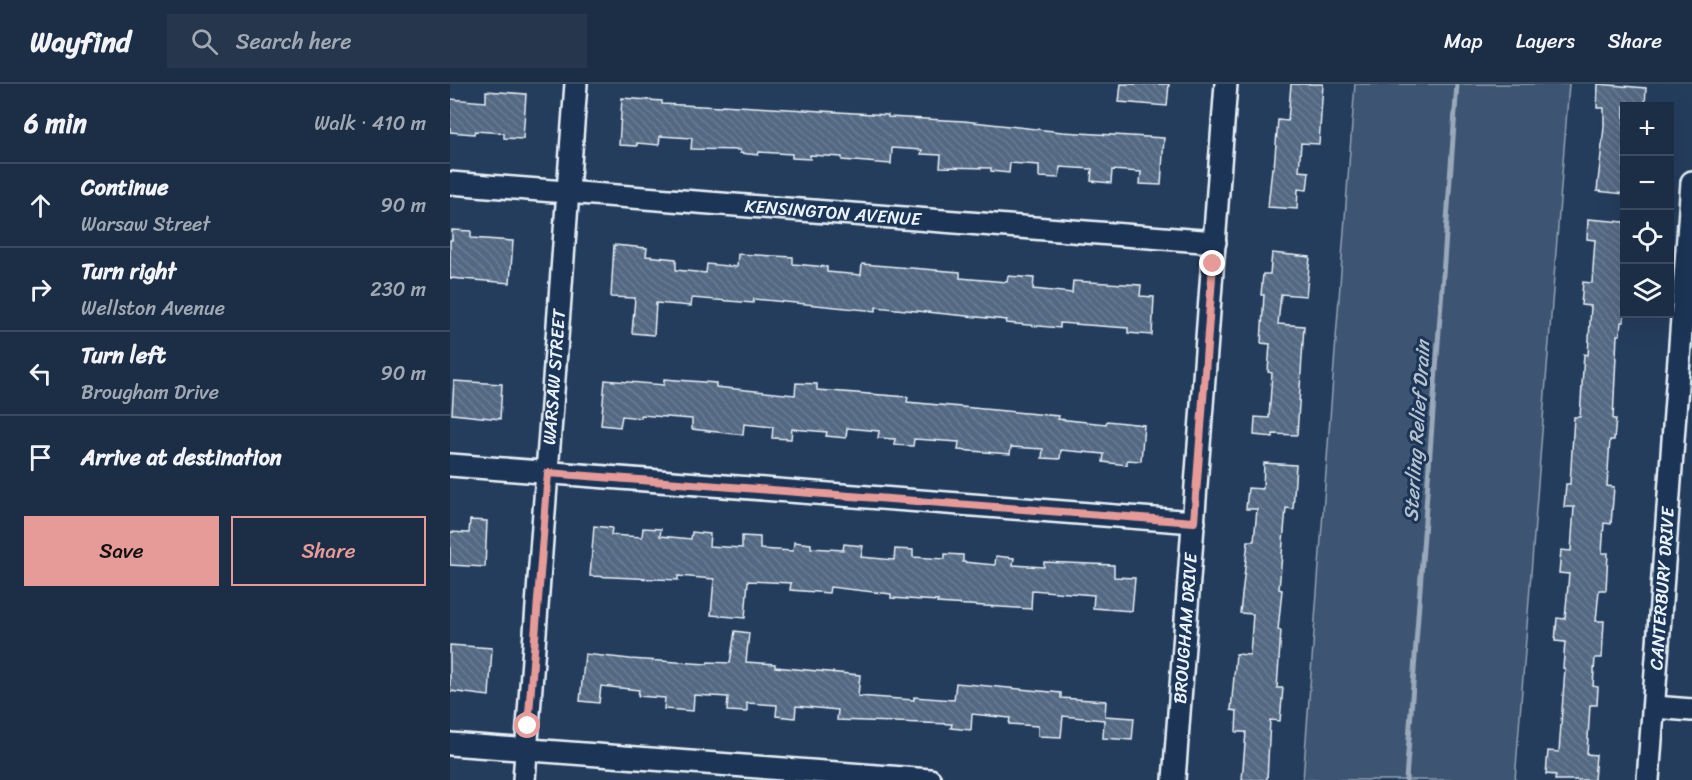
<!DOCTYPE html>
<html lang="en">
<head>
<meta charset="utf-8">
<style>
	body { margin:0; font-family:Sriracha,sans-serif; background:#25364d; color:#f1f3f6 }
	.controls { position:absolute; right:18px; top:18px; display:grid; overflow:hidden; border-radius:0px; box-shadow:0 6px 24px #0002 }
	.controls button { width:54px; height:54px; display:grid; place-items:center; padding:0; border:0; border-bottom:2px solid #3a4a5f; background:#1c2e46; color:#f1f3f6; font:30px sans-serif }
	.stop { position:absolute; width:18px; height:18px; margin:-14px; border:4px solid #e69b98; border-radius:50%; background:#fff }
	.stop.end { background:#e69b98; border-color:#fff; box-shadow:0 2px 6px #0008 }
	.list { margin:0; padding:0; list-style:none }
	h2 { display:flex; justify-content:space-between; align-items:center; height:78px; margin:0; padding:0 24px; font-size:26px }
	h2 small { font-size:20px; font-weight:400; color:#a0a8b3 }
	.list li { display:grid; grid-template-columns:39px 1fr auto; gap:18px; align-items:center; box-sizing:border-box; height:84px; padding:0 24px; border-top:2px solid #3a4a5f }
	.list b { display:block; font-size:22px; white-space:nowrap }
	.list p { margin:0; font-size:20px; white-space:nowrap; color:#a0a8b3 }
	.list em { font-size:20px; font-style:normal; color:#a0a8b3 }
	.actions { display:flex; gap:12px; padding:18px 24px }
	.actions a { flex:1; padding:14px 0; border:2px solid #e69b98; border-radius:0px; text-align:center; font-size:21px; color:#e69b98 }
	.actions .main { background:#e69b98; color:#111 }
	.icon { flex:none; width:33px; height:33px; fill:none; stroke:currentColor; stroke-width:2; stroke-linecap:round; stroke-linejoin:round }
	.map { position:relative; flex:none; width:1242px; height:696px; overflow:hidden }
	header { display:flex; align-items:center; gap:36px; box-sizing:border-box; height:84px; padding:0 30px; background:#1c2e46; border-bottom:2px solid #3a4a5f }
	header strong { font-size:28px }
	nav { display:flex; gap:33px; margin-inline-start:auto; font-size:21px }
	.search { width:420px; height:54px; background:#25364d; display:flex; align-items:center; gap:15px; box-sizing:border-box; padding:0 21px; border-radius:0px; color:#a0a8b3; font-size:22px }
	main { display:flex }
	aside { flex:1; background:#1c2e46 }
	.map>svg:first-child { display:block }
</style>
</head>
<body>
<header>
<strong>Wayfind</strong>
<div class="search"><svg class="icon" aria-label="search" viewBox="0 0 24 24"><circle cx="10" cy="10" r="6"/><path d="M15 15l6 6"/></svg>Search here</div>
<nav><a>Map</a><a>Layers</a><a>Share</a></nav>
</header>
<main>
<aside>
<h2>6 min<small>Walk · 410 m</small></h2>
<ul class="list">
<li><svg class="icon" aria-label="ahead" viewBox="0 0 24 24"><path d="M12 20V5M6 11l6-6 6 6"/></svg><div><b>Continue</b><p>Warsaw Street</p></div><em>90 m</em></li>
<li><svg class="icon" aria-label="right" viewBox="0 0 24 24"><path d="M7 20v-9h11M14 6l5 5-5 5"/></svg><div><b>Turn right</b><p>Wellston Avenue</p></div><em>230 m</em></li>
<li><svg class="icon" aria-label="left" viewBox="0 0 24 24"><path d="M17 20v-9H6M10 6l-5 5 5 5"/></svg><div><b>Turn left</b><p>Brougham Drive</p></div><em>90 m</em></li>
<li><svg class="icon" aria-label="arrive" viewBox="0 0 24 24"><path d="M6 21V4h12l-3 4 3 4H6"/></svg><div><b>Arrive at destination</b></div></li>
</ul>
<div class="actions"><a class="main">Save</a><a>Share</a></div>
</aside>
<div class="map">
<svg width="1242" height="696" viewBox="0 0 1242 696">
	<defs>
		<pattern id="building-back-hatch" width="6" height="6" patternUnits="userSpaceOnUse" patternTransform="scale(1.5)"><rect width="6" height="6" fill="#536782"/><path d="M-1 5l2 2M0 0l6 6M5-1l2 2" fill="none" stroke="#6c7d94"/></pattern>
	</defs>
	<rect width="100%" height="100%" fill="#253d5d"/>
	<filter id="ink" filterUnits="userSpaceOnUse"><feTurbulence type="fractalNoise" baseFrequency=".0167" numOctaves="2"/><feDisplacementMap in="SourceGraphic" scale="12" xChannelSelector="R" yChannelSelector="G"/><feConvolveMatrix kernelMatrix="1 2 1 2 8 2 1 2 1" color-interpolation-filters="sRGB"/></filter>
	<g filter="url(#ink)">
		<path fill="#3e5472" stroke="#93a2b5" stroke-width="1.5" d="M905,0H1119L1065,696H853Z"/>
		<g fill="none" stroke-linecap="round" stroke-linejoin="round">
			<path stroke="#99a8ba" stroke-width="5" d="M956,696L1007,0"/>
		</g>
		<path fill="url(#building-back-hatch)" stroke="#e8f1f8" stroke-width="1.5" d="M671,0H719L717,22L669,18Z
			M841,0H873L869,60L851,59L849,87L859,88L857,106L848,105L847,125L818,123L822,84H824L828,36L838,37Z
			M1148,0L1196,4L1195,22H1174V110L1147,107L1154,43V24H1147Z
			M36,7L76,10L73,55L54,54V49L25,47L24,50L0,48V15L36,18Z
			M172,14L212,17V20L271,23L272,21L438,31V33L514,37L612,48L714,54L711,101L690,100L691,88L662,86L661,99L641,97L642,85L610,83L609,94L589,93V81L560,79L559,89L541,87V84L490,83L491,71L471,70L472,66L442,64L441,80L392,76V73L360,71V75L342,74V70L309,68L308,71L290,69V66L241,65L242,54L210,52L209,61L187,59V62L169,61Z
			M1138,135L1174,138V238H1171L1170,251H1167L1163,335H1166L1164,356H1160L1157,402L1164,403L1161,440L1154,439L1152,469H1158L1156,506H1149L1146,537H1154L1152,574H1145L1143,602L1148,603L1147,621H1140L1137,670L1146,671L1144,696H1105L1106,691L1096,690L1098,667L1109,668L1115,585L1113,584L1115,558L1105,557L1107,534L1115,535L1119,490L1109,489L1111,466L1121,467L1124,423H1114L1116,400H1120L1124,333H1130L1134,270L1138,271L1141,222L1131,221L1133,198L1142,199L1145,156L1137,155Z
			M2,146L21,147V154L63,157L60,199L0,194V156H2Z
			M164,161L197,164L196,172L226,175V186L256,189L257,180L287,183L288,170L343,173V180L377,183V188L411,191L412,180L510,188V194L557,198L558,192L584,194L583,205L622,209L623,197L691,201L690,212L704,213L702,251L678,249V244L610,239V244L556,239L557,236L426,223V227L304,215L303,219L242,214L241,222L206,219L204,251L182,249L185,214L161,213Z
			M822,169L860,173L856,212L831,210L828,240L854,242L847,351L823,350V353L804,351L805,333L819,334L822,289L818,288L820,260L811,259L814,211H811L813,190H820Z
			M214,295L266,299V303L345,311L346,299L367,300V306L458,313L457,318L609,332L608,335L656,340L657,337L694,341L691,377L677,376V381L653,378L654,370L611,366L610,375L592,374L593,365L561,363L560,370L508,366L509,358L464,355L463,362L444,361L445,355L428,354L429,347L397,344L396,354L376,352L377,348L342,345L341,355L322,354L323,343L294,340L293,351L242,345V335L191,331V334L172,332L170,343L151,341L155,296L214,301Z
			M4,297L52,300L50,335L2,330Z
			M814,379L846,381L843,425L836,424L829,505L832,506L828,546L831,547L827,604H833L830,637L820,636L817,696H792L796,648H786L787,627L781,626L786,570L800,571L803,530L790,529L798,457H804L807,425H796L798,404L813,405Z
			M20,436L37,437L35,483L0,481V448L19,449Z
			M144,442L162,444L161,451L192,453L193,444L211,445L210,452L241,455L242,448L260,450L259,462L292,464V452L310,453V465L343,467L344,458L361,460V464L393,466L394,460L413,462L411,473L444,476L445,465L463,466V473L495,475V470L513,471V478L545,481L546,472L564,474L563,481L594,483V478L664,481V493L685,494L682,527L643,524L644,511L582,506L581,525L487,519L488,517L441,514V510L380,503L379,509L340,506L341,499L298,497L295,534L261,531L264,495L228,492V496L140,492Z
			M285,547L299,549L296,578L325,580V583L410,591L408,612L464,616V613L504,616L506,599L611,609V614L656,617L655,632L684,634L682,656L653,654L654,636L613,632L611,653L588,652V642L559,640L560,634L522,630L521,646L501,644L502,640L387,636L388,626L346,622L345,634L326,632L327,621L297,619V628L277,627L278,613L244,611L243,627L214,625L215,614L188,612L189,606L151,602L149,619L130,617L135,570L180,575L257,580L258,578L280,579Z
			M0,561L42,564L39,612L0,607Z"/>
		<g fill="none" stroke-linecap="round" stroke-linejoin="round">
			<defs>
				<g id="minor">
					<path id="s1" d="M0,99L765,158"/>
					<path d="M0,381L744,438"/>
					<path d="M1204,623L1242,626"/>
					<path d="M0,660L480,696"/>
					<path id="s2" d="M74,696L126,0"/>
					<path id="s3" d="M724,696L776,0"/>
					<path id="s4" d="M1198,696L1242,98"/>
				</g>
			</defs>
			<use href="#minor" stroke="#e8f1f8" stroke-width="26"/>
			<use href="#minor" stroke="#1d3557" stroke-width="21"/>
		</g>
	</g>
	<g fill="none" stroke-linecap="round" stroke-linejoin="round" filter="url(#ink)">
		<path stroke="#e69b98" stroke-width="8" d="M78,642L98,389L744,438L763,180"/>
	</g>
	<g text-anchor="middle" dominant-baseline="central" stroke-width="6" stroke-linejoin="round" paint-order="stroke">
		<g font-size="18" fill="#e8f1f8" stroke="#1d3557">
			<text stroke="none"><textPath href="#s1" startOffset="384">KENSINGTON AVENUE</textPath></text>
			<text stroke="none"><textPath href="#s2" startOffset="404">WARSAW STREET</textPath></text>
			<text stroke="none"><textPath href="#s4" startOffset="192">CANTERBURY DRIVE</textPath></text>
			<text stroke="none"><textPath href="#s3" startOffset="152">BROUGHAM DRIVE</textPath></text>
		</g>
		<g font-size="20" font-style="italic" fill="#b4c1ce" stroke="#1d3557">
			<text transform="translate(967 347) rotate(-86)">Sterling Relief Drain</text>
		</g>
	</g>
</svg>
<div class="controls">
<button>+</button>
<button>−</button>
<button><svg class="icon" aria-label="locate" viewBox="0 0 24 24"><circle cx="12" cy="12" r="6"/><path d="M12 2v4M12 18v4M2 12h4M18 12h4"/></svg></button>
<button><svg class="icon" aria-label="layers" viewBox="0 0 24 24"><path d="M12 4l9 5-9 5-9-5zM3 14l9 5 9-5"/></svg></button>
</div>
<div class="stop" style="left:78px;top:642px"></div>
<div class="stop end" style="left:763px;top:180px"></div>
</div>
</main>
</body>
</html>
